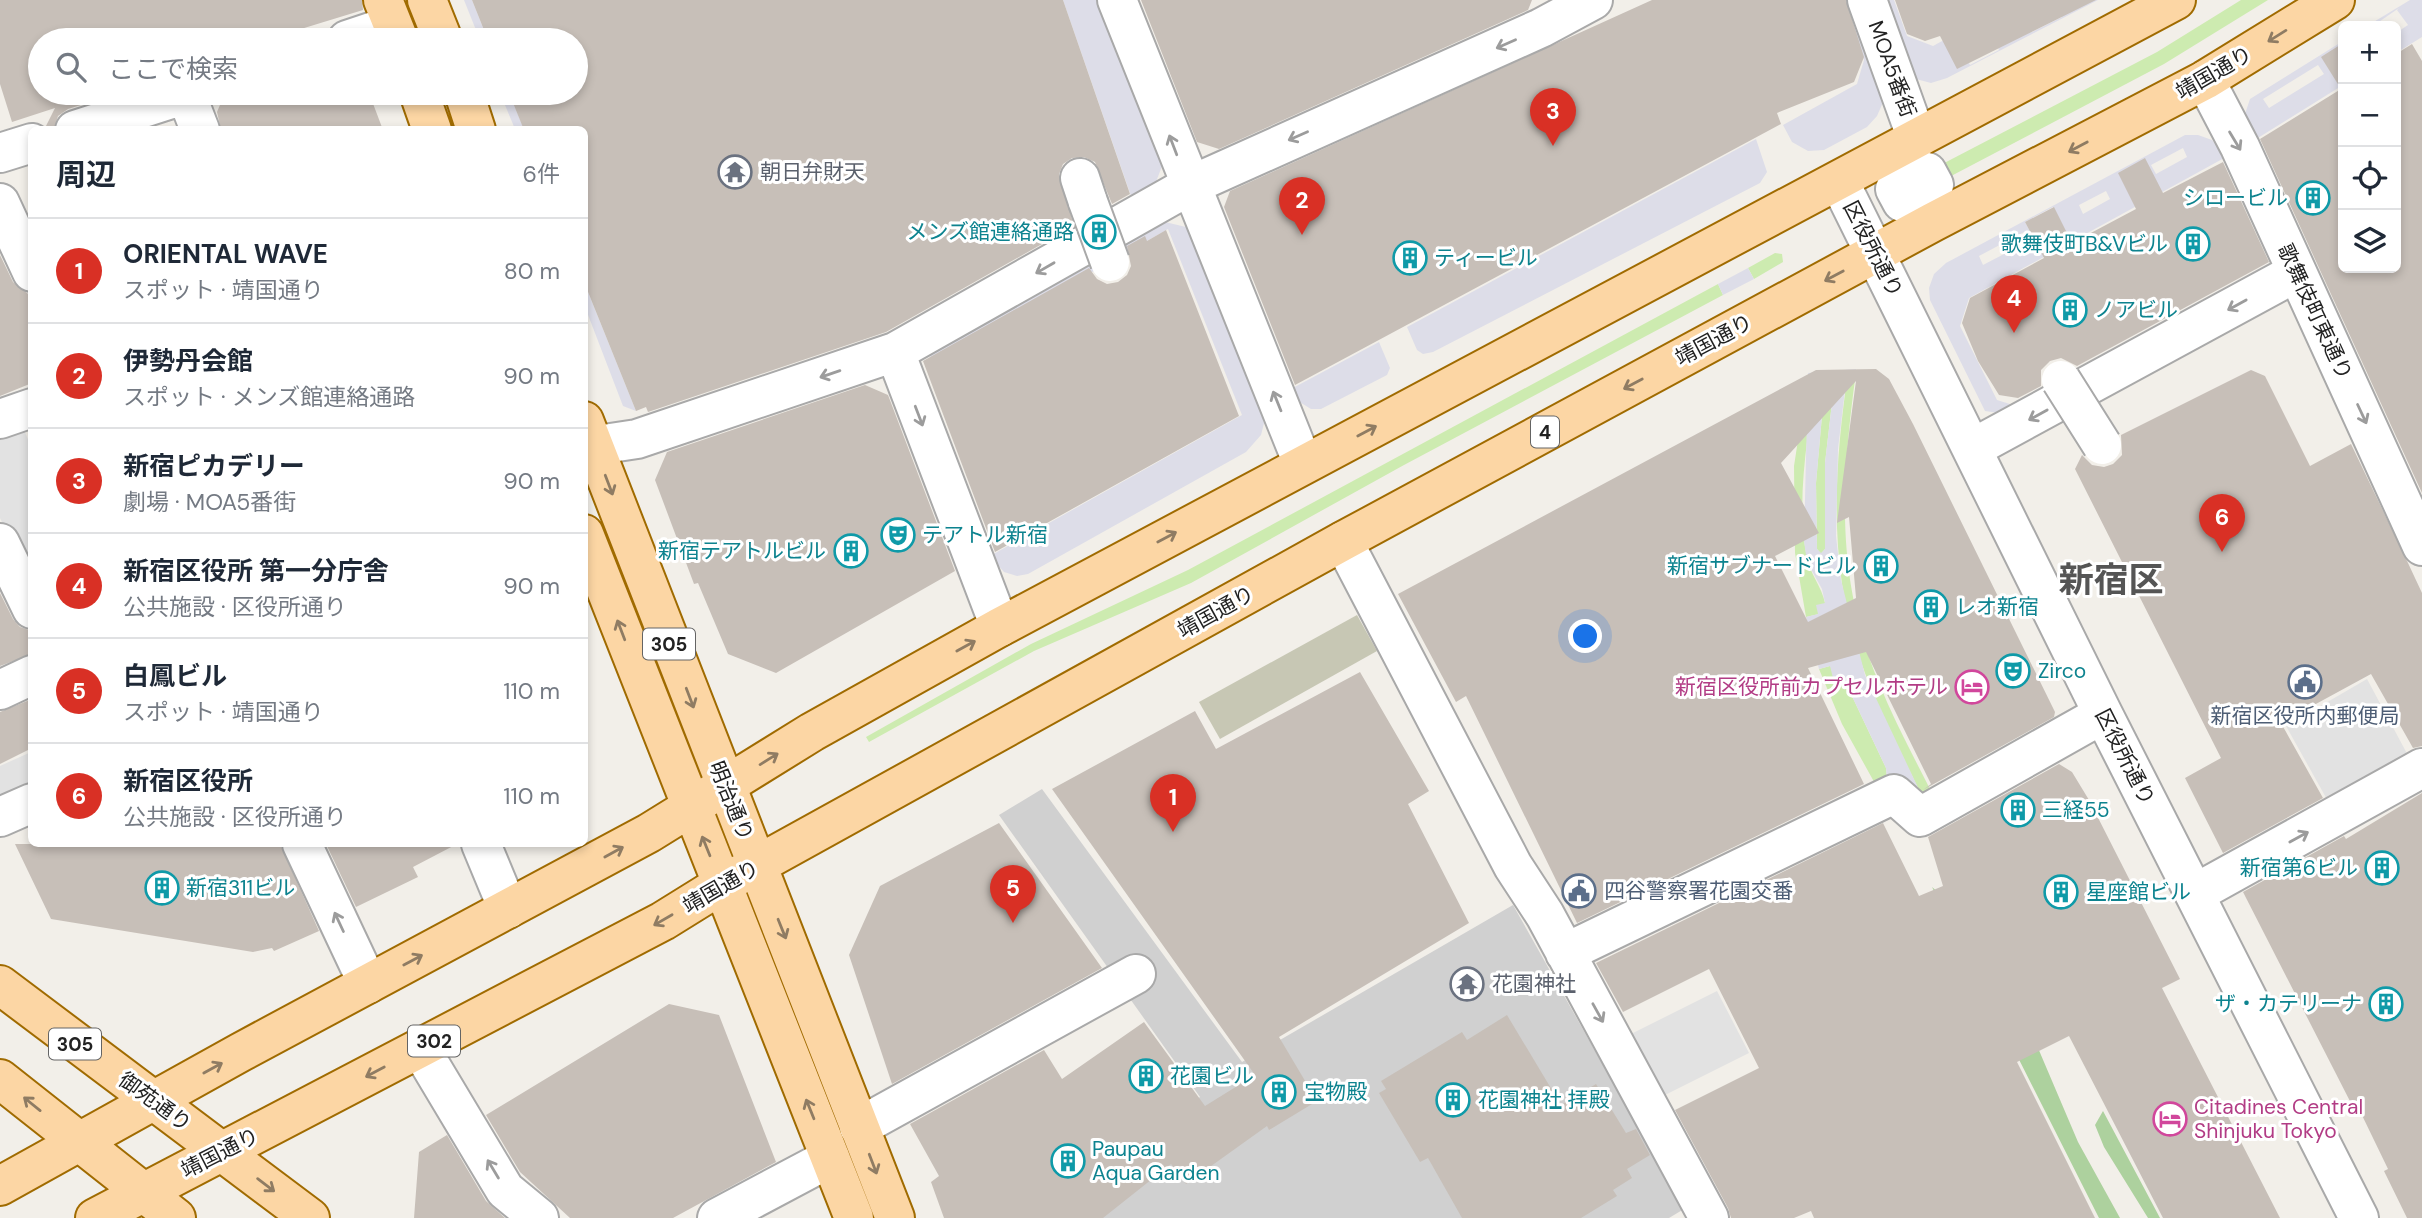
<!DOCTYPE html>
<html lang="ja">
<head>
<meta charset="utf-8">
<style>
	body { margin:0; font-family:"DM Sans","Noto Sans JP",sans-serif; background:#f6f6f7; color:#1f2937 }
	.controls { position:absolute; right:21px; top:21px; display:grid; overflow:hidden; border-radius:10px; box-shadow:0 4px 10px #0003 }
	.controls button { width:63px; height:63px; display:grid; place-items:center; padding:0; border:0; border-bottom:2px solid #e0e1e3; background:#fff; color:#1f2937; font:35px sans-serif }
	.you { position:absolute; left:1586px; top:637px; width:24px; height:24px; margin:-18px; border:5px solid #fff; border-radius:50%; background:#1a73e8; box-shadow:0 0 0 10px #1a73e833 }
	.badge { display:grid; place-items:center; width:46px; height:46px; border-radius:50%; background:#d93025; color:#fff; font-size:23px; font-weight:700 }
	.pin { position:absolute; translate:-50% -58px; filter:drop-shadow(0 2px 4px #0008) }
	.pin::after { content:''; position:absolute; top:37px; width:24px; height:21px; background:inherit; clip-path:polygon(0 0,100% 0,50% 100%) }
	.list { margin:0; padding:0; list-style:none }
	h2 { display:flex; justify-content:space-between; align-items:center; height:91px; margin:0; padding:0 28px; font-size:30px }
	h2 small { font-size:23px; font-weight:400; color:#747a83 }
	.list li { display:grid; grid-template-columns:46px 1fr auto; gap:21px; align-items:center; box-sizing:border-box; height:105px; padding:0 28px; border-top:2px solid #e0e1e3 }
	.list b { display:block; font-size:26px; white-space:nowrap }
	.list p { margin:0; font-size:23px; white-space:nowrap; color:#747a83 }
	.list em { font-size:23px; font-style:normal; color:#747a83 }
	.icon { flex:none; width:38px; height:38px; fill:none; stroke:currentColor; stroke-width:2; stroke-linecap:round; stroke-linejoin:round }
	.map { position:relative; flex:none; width:2422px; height:1218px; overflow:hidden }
	.search { position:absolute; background:#fff; box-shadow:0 4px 10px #0003; left:28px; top:28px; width:560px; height:77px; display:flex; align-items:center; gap:18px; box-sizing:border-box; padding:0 24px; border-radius:38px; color:#747a83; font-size:26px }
	.panel { position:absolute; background:#fff; box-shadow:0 4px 10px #0003; left:28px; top:126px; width:560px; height:721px; border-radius:10px }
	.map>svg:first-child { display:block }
</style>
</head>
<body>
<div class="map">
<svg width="2422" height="1218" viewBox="0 0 2422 1218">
	<rect width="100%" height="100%" fill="#f2efe9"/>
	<path fill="#d0d0d0" d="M1042,789L1242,1062L1513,905L1684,1209L1669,1218H1043L1200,1097L999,815Z"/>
	<path fill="#c7c7b4" d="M1357,615L1377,651L1220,739L1199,702Z"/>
	<path fill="#cdebb0" d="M2241,0H2268L2164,64L1934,185L1927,172L2157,52Z
		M1775,253L1782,254L1783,262L1754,279L1748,268Z
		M1718,284L1723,295L1404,465L1191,583L1034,651L869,742L866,737L1031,644L1188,570Z
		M1848,372H1856C1841,483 1835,577 1879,683C1895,723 1916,761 1935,799L1922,796C1900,751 1876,707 1860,659C1828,565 1834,469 1848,372Z
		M1816,374C1809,433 1795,499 1807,558C1810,574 1822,587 1825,603L1819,614L1806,617L1795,553L1794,466L1808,375Z
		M1824,393L1833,394L1825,463V549L1821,554L1817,549L1816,483Z
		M1830,666L1842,675L1886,768L1887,781L1878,789L1842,724L1819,669Z"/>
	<path fill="#add19e" d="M1932,887L1958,910L2038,1048L2078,1142L2120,1218H2099Z
		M2103,1111L2160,1218H2148L2104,1147L2095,1125Z"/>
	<path fill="#e2e2e2" d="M23,428L31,446V560L22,565L0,518V435Z
		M2367,679L2411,761L2329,803L2286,726Z
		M31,752V792L0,806V766Z
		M1717,991L1749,1053L1659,1098L1627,1036Z"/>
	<path fill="#dddde8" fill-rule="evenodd" d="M464,0H472L488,40H480Z
		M1063,0H1101L1164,161L1154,187L1116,208L1115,205L1131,196Z
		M1842,0H1853L1884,100L1877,116L1867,127L1824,150L1808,151L1792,142L1783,125L1857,84L1864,60Z
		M1880,0H1894L1907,36L1933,46L2017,0L2032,32L2062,17L2053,0H2098L1947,78L1931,83L1916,79L1909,73ZM1995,41L1999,50L1970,65L1961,48Z
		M2410,0H2422V37L2396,53V33L2408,25L2397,10L2399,8L2373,26H2367Z
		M2343,41V46L2327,65L2343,55V85L2253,141L2244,117L2250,99ZM2318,65L2324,74L2269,108L2263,99Z
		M500,93H509L524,129H515Z
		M2185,135H2198L2212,140L2226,157L1969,298L1960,326L1997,400L2013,405L1999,413L1985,411L1930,300L1929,288L1934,274L1946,263ZM2183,148L2187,157L2156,174L2151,165ZM2106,191L2110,199L2083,214L2079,205ZM2053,207L2062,224L2034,239L2025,222ZM2026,231L2031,240L1983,265L1979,256Z
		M1756,139L1767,172L1760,183L1433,352L1423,354L1417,350L1407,327Z
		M1161,221L1190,228L1259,406L1264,423L1261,435L1246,452L1028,574L1017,576L1004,572L990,556L1242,415L1168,229L925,367L933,351Z
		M1748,268L1754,279L1723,295L1718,284Z
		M584,282L636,411L623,406L585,307Z
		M1379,342L1390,368L1387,375L1321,409H1311L1298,401L1291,389Z
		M1856,369V372L1847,373L1838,449L1836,536L1841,580L1865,675L1922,796L1887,780L1886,768L1842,675L1833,678L1830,666L1819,669L1806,617L1818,614L1816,605L1825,603L1822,589L1807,562L1804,541L1808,373ZM1824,393L1833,394L1825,463V549L1821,553L1817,549L1816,483Z"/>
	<path fill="#c7bfb8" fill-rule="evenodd" d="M0,0H362L363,10L265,40H40V93H119L68,109L58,116L54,130H49L46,126L55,108L12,122L0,84Z
		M472,0H1063L1130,194L1112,204L1095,162L1084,157L1072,158L1063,164L1059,174L1074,226L886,332L648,412L646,407L636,411L584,282V130H524L509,93H576V40H488Z
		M1141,0H1532L1528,10L1219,149L1197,142Z
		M1652,0H1846L1864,57L1854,82L1777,113L1781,124L1295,385L1224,207L1230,191Z
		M1895,0H2096L1957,69L1940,36L1925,41L1907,34Z
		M2343,43V268H2396V54L2412,44L2422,61V493L2260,139L2341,89L2321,57Z
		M225,93H369L383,130H221L217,112Z
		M2145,158L2163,193L2223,162L2269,262L2077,366L2061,358L2050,361L2041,370V386L2018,398L1999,395L1978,361L1962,323L1970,298L2044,258L2025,222L2054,207L2072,243L2136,209L2118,173Z
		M1166,230L1239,416L995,552L923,361L1089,268L1097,279L1107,284L1118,282L1127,275L1131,266L1127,246L1145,236L1147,241Z
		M0,255L13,282L32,297V383L0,396Z
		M1876,369L1889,379L1913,424L2055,712L2054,717L1923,790L1931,784L1866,652L1808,668L1864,784L1577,923L1466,696L1456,702L1398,594L1816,370ZM1856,381L1837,523L1849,517L1856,598L1808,622L1775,556L1819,533L1781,463Z
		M2251,370L2265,376L2310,466L2351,444L2408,563L2422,593V746L2413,748L2371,674L2281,723L2323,798L2223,853L2185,778L2221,758L2075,469L2082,455L2092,465L2104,467L2113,464L2122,455L2121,435Z
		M865,385L888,395L955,571L776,673L728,654L698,583L694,584L655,480L667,452Z
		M0,593L13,619L20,627L32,631V654L0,666Z
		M1360,672L1429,791L1408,804L1469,923L1279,1037L1317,1101L1269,1130L1267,1126L1186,1184L1171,1164L1103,1218H944L931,1182L939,1176L910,1124L1044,1050L1062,1079L1144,1022L1205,1106L1255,1075L1052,789L1195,711L1216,749Z
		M32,699V748L0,764V712Z
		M2059,764L2072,772L2089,800L2180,979L2162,988L2280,1218H2163L2069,1036L2017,1062L2095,1218H1814L1811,1211L1794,1218H1731L1728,1208L1675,1110L1759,1068L1709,969L1623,1012L1596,963L1883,823L1919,896L1943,886L1928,837Z
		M2422,793V1218H2407L2384,1171L2388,1169L2358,1107L2354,1109L2243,892L2344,836L2346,839Z
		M999,823L1102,968L892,1084L849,955L880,886Z
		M15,844H280L319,931L274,951L272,948L253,952L51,919Z
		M326,844H457L413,867L418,877L356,907Z
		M669,1004L719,1015L776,1162L673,1218H570L520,1172L486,1115Z
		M1507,1015L1561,1105L1596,1084L1626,1133L1636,1129L1650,1155L1627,1169L1632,1178L1613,1190L1617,1196L1581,1218H1462L1428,1158L1420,1162L1379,1093L1386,1089L1381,1081L1462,1032L1467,1040Z
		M447,1135L486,1201L505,1218H414L419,1152Z"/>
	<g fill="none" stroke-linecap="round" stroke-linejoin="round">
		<defs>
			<path id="minor" d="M1117,0L1303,464
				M1867,0L1917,139
				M347,40L392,25
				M2205,80L2240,147L2422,546
				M186,94L200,130
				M75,130L190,93
				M0,153L32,143
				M1927,172L1934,185L1902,202L1895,189Z
				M1080,178L1088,202
				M1839,181L2103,714L2359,1218
				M0,203L32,272
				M895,352L1000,627
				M0,419L32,408
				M584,447L637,439L895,352L1189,186L1541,28L1593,0
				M1973,448L2297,272
				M1343,541L1513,866L1545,915L1709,1218
				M0,543L32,609
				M0,690L32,675
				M0,817L32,803
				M302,844L368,984
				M481,844L508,909
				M2196,893L2422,768
				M1565,953L1894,794L1920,817L2103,714
				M420,1048L505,1190L539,1218
				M859,1127L1136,974
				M717,1218L830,1158"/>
			<path id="major" d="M383,0L399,40
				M427,0L443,40
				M419,93L432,130
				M464,93L476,130
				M584,421L895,1218
				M584,534L854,1218
				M0,985L310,1218
				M0,1079L176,1218
				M0,1186L241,1052L649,833L812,732L1000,627L2176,0
				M95,1218L663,921L721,885L1343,541L1933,222L2205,80L2335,0"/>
		</defs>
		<use href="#minor" stroke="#a9a9a9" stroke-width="42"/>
		<use href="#major" stroke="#a06b00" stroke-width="42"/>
		<use href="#minor" stroke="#fff" stroke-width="38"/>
		<use href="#major" stroke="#fcd6a4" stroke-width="38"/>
		<defs>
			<path id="minor-bridge" d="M1088,202L1110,262
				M2061,380L2102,445"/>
		</defs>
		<use href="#minor-bridge" stroke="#a9a9a9" stroke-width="42" stroke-linecap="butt"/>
		<use href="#minor-bridge" stroke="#fff" stroke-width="38"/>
	</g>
	<defs><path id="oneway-shaft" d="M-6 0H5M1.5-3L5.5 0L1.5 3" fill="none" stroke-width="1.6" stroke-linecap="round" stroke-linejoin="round" transform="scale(1.75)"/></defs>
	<g stroke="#8f7c63">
		<use href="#oneway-shaft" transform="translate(2277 36) rotate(148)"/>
		<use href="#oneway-shaft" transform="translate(2078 147) rotate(152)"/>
		<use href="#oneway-shaft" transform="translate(1834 276) rotate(152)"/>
		<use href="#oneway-shaft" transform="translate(1633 384) rotate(152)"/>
		<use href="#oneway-shaft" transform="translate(1367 431) rotate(-28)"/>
		<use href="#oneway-shaft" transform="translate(609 485) rotate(69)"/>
		<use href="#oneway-shaft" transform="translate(1167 537) rotate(-28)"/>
		<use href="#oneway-shaft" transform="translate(621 630) rotate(-111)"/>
		<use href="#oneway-shaft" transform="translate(966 646) rotate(-29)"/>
		<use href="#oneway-shaft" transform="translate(690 698) rotate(69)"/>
		<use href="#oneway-shaft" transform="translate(769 759) rotate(-32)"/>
		<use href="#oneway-shaft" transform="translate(706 846) rotate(-112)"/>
		<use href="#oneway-shaft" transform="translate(614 852) rotate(-29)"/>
		<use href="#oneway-shaft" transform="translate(663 920) rotate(150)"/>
		<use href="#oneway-shaft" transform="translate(782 929) rotate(68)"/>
		<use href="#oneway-shaft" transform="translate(413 960) rotate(-28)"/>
		<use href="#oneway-shaft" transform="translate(213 1068) rotate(-29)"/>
		<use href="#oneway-shaft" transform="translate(375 1072) rotate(152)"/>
		<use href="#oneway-shaft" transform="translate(32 1104) rotate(-141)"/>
		<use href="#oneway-shaft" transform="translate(810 1109) rotate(-112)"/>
		<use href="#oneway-shaft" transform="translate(873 1164) rotate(69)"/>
		<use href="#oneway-shaft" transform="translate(266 1185) rotate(37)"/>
	</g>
	<g stroke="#9c9c9c">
		<use href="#oneway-shaft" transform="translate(1506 44) rotate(156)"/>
		<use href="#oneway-shaft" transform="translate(1298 136) rotate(156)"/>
		<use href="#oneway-shaft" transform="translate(2235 141) rotate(59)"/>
		<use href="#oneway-shaft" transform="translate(1173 145) rotate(-111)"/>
		<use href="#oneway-shaft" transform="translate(1045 268) rotate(150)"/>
		<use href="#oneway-shaft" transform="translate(2237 305) rotate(151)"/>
		<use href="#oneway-shaft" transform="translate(830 374) rotate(161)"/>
		<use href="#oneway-shaft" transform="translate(1277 401) rotate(-112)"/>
		<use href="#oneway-shaft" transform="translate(2362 414) rotate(65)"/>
		<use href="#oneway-shaft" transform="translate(2038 415) rotate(151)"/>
		<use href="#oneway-shaft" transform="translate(919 416) rotate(69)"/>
		<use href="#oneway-shaft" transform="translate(2299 837) rotate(-29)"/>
		<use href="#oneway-shaft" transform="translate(339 922) rotate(-115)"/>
		<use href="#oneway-shaft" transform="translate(1598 1013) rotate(61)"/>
		<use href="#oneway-shaft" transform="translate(493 1169) rotate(-121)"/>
	</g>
	<defs>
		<symbol id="temple-ring" viewBox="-11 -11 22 22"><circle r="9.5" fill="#fff" stroke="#6b7280" stroke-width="1.5"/><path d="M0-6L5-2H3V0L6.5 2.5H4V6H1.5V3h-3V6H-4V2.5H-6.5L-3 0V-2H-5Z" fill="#6b7280"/></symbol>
		<symbol id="building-ring" viewBox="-11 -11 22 22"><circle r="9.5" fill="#fff" stroke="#0f9aa8" stroke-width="1.5"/><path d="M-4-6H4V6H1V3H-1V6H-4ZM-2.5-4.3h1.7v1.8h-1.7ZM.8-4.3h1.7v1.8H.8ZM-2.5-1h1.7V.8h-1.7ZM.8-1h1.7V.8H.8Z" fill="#0f9aa8"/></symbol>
		<symbol id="theatre-ring" viewBox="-11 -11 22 22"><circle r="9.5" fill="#fff" stroke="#0f9aa8" stroke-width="1.5"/><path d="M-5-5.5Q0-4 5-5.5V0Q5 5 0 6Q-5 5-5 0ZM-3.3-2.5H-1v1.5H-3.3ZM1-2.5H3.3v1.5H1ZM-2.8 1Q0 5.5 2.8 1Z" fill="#0f9aa8"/></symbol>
		<symbol id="civic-ring" viewBox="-11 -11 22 22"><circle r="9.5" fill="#fff" stroke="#5c6f8a" stroke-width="1.5"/><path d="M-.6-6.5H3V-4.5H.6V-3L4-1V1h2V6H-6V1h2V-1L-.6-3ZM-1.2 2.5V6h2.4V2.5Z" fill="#5c6f8a"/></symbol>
		<symbol id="hotel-ring" viewBox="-11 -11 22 22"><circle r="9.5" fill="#fff" stroke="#d1479c" stroke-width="1.5"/><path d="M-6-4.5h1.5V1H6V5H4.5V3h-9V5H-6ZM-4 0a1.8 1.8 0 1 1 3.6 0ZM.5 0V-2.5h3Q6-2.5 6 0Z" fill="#d1479c"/></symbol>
	</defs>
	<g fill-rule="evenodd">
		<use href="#temple-ring" x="716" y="153" width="38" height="38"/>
		<use href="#building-ring" x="2294" y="179" width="38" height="38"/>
		<use href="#building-ring" x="1080" y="213" width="38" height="38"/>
		<use href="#building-ring" x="2174" y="225" width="38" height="38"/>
		<use href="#building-ring" x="1391" y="239" width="38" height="38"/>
		<use href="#building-ring" x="2051" y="291" width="38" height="38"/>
		<use href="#theatre-ring" x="879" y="516" width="38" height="38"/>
		<use href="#building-ring" x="832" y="532" width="38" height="38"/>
		<use href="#building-ring" x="1862" y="547" width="38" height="38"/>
		<use href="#building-ring" x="1912" y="588" width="38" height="38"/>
		<use href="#theatre-ring" x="1994" y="652" width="38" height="38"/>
		<use href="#civic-ring" x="2286" y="663" width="38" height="38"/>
		<use href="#hotel-ring" x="1953" y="668" width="38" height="38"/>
		<use href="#building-ring" x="1999" y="791" width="38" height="38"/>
		<use href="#building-ring" x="2363" y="849" width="38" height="38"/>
		<use href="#building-ring" x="143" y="869" width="38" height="38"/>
		<use href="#civic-ring" x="1560" y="872" width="38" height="38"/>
		<use href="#building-ring" x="2042" y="873" width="38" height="38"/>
		<use href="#temple-ring" x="1448" y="965" width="38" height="38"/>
		<use href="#building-ring" x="2367" y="985" width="38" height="38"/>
		<use href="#building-ring" x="1127" y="1057" width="38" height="38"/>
		<use href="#building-ring" x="1260" y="1073" width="38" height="38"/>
		<use href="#building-ring" x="1434" y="1081" width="38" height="38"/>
		<use href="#hotel-ring" x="2151" y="1100" width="38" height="38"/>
		<use href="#building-ring" x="1049" y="1142" width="38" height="38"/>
	</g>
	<g text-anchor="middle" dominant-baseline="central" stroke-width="6" stroke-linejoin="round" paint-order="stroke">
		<g fill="#fff" stroke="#646464" stroke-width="2">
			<rect x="1531" y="416.5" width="28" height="31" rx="5"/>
			<rect x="643" y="628.5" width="52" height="31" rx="5"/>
			<rect x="408" y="1025.5" width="52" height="31" rx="5"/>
			<rect x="49" y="1028.5" width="52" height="31" rx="5"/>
		</g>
		<g font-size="19" font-weight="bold" fill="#222">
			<text x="1545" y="432">4</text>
			<text x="669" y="644">305</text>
			<text x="434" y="1041">302</text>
			<text x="75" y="1044">305</text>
		</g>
		<g font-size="21" fill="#222" stroke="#fff">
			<text transform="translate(1892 69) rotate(70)">MOA5番街</text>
			<text transform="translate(2214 73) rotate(-30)">靖国通り</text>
			<text transform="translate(1873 249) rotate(63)">区役所通り</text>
			<text transform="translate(2315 312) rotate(65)">歌舞伎町東通り</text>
			<text transform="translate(1714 340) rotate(-28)">靖国通り</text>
			<text transform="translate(1216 612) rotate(-29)">靖国通り</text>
			<text transform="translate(2125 757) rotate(63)">区役所通り</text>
			<text transform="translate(731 801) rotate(68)">明治通り</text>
			<text transform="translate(721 887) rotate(-30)">靖国通り</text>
			<text transform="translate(155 1102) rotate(36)">御苑通り</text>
			<text transform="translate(220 1153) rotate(-27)">靖国通り</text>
		</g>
		<g font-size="21" fill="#5b616d" stroke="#fff" text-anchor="start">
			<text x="760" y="172">朝日弁財天</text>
			<text x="1492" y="984">花園神社</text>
		</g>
		<g font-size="21" fill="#0d838f" stroke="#fff" text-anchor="start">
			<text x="2288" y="198" text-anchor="end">シロービル</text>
			<text x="1074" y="232" text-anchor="end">メンズ館連絡通路</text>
			<text x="2168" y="244" text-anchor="end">歌舞伎町B&amp;Vビル</text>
			<text x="1434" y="258">ティービル</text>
			<text x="2094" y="310">ノアビル</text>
			<text x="922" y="535">テアトル新宿</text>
			<text x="826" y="551" text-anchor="end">新宿テアトルビル</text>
			<text x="1856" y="566" text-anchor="end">新宿サブナードビル</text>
			<text x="1955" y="607">レオ新宿</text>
			<text x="2038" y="671">Zirco</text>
			<text x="2042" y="810">三経55</text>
			<text x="2358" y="868" text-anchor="end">新宿第6ビル</text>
			<text x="186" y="888">新宿311ビル</text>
			<text x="2086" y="892">星座館ビル</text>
			<text x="2362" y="1004" text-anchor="end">ザ・カテリーナ</text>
			<text x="1170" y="1076">花園ビル</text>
			<text x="1304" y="1092">宝物殿</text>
			<text x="1478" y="1100">花園神社 拝殿</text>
			<text x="1092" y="1149">Paupau<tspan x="1092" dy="24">Aqua Garden</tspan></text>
		</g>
		<g font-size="21" fill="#b23c85" stroke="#fff" text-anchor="end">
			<text x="1948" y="687">新宿区役所前カプセルホテル</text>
			<text x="2194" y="1107" text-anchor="start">Citadines Central<tspan x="2194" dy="24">Shinjuku Tokyo</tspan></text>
		</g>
		<g font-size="21" fill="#4e5e75" stroke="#fff">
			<text x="2305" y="716">新宿区役所内郵便局</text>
			<text x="1604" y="891" text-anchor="start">四谷警察署花園交番</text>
		</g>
		<g font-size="35" font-weight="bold" fill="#555" stroke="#fff">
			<text x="2111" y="580">新宿区</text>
		</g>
	</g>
</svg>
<div class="controls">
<button>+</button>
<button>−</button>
<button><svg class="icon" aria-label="locate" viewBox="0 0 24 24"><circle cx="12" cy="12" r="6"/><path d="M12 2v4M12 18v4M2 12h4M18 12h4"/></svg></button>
<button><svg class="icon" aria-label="layers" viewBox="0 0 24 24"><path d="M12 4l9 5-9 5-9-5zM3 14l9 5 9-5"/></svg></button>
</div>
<div class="you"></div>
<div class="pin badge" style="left:1173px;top:832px">1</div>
<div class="pin badge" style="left:1302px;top:235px">2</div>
<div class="pin badge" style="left:1553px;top:146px">3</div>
<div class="pin badge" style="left:2014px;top:333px">4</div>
<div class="pin badge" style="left:1013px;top:923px">5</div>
<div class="pin badge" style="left:2222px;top:552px">6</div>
<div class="search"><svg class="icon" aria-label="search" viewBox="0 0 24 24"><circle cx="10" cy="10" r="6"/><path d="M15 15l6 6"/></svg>ここで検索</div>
<section class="panel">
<h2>周辺<small>6件</small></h2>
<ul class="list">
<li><span class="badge">1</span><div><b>ORIENTAL WAVE</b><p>スポット · 靖国通り</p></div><em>80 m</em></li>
<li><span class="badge">2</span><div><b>伊勢丹会館</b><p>スポット · メンズ館連絡通路</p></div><em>90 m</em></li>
<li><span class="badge">3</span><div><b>新宿ピカデリー</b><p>劇場 · MOA5番街</p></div><em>90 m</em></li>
<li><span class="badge">4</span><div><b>新宿区役所 第一分庁舎</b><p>公共施設 · 区役所通り</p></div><em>90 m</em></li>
<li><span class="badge">5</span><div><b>白鳳ビル</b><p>スポット · 靖国通り</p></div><em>110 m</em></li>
<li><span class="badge">6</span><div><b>新宿区役所</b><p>公共施設 · 区役所通り</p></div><em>110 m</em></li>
</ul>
</section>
</div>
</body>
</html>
